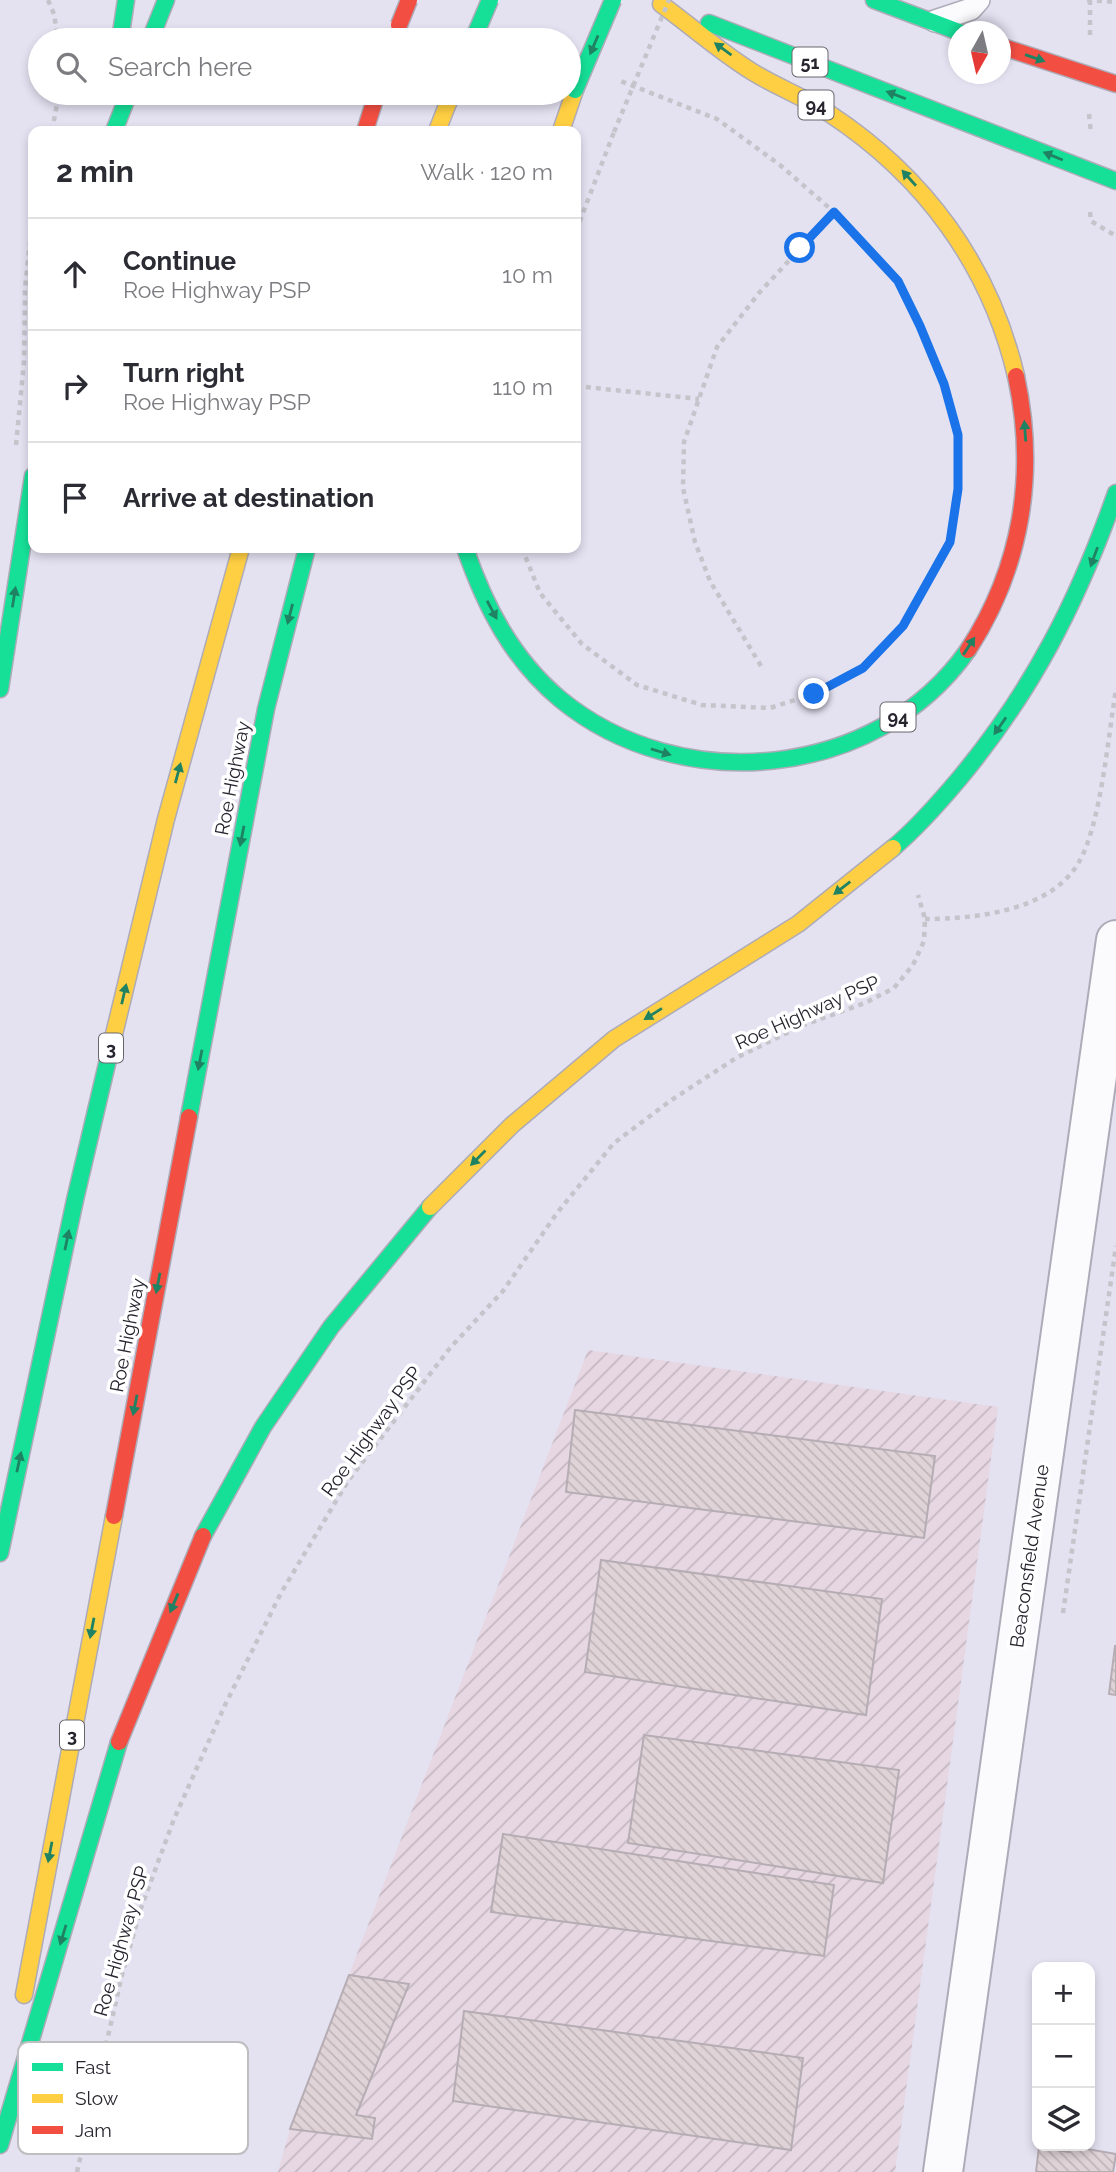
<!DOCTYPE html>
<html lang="en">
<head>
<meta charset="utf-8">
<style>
	body { margin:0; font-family:Raleway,sans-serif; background:#f2f2f3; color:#2b2b33 }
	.controls { position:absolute; right:21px; bottom:21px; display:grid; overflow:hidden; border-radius:14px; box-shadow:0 4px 10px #0003 }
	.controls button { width:63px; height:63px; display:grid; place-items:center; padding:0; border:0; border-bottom:2px solid #e1e1e2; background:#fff; color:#2b2b33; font:35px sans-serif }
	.compass { position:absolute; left:948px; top:21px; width:63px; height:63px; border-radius:50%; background:#fff; box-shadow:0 4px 10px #0003; rotate:188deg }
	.stop { position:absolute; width:21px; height:21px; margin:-16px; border:5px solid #1a73e8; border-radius:50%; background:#fff }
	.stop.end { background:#1a73e8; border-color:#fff; box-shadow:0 2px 7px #0008 }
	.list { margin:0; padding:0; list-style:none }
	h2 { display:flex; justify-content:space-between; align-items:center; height:91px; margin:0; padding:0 28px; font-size:30px }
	h2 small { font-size:23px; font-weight:400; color:#7c7c81 }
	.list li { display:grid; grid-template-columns:46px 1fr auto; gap:21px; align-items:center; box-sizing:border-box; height:112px; padding:0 28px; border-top:2px solid #e1e1e2 }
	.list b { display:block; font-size:26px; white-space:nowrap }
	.list p { margin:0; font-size:23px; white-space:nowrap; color:#7c7c81 }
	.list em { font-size:23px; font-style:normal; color:#7c7c81 }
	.icon { flex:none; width:38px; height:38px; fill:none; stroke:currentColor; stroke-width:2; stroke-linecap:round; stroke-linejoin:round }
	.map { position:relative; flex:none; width:1116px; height:2172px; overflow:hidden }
	.search { position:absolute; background:#fff; box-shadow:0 4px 10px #0003; left:28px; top:28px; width:553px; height:77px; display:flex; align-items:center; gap:18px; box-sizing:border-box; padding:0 24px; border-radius:38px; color:#7c7c81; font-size:26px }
	.panel { position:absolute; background:#fff; box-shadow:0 4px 10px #0003; left:28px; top:126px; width:553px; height:427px; border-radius:14px }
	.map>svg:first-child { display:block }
</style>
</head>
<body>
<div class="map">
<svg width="1116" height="2172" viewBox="0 0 1116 2172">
	<defs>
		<pattern id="industrial-furrows" width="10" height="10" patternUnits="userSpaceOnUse" patternTransform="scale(1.75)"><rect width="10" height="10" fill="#e6d7e2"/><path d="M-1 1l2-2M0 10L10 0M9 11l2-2" fill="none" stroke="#c5b8c2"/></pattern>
		<pattern id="building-back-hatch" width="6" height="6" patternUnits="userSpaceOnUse" patternTransform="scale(1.75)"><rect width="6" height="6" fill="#e0d3d7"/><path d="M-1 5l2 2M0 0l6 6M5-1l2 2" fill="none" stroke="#c0b5b9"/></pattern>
	</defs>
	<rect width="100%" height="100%" fill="#e4e1f1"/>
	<path fill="url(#industrial-furrows)" d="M588,1350L998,1407L895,2172H278L290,2129Z"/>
	<path fill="url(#building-back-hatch)" stroke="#b5adb3" stroke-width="2" d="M575,1410L935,1456L924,1538L566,1492Z
		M601,1560L882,1599L866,1715L585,1672Z
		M1115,1646H1116V1695L1109,1694Z
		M644,1735L899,1770L883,1883L628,1843Z
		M503,1834L834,1885L824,1956L491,1912Z
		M349,1975L409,1984L356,2115L375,2118L372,2139L290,2129Z
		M464,2011L803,2058L791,2150L453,2101Z
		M1070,2146L1116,2154L1113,2172H1036L1039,2147L1069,2152Z"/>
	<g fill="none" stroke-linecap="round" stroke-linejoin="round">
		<defs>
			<path id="lane" d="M935,21L971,9L979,0"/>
			<path id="street" d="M943,2172L1116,940"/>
			<path id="fast" d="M874,0L959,32
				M709,23L1116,181
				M120,40L126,0
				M150,40L166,0
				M114,131L129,93
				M465,548C485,606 512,659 560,699C680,798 877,780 968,650
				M0,689L33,476
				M893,848C918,827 938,804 959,779C1033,690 1078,601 1116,493
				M189,1117L266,709L307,548
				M203,1536L263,1427L331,1327L430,1207
				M0,1553L75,1200L110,1051
				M0,2145L119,1742"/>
			<path id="slow" d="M661,4C691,26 719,51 751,71C776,87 805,97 830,114C924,176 990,265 1016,376
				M437,131L452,93
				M561,131L575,90
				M110,1051L166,819L241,548
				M430,1207L512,1125L614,1039L798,924L893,848
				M24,1995L114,1516"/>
			<path id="jam" d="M1000,46L1116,84
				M365,131L377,93
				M968,650C1022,567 1037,473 1016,376
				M114,1516L189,1117
				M119,1742L203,1536"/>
		</defs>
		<use href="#lane" stroke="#aeabb8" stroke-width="24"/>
		<use href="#street" stroke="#aeabb8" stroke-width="42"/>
		<use href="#fast" stroke="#aeabb8" stroke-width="19"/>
		<use href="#slow" stroke="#aeabb8" stroke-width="19"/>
		<use href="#jam" stroke="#aeabb8" stroke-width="19"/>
		<path stroke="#c5c4ca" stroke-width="4.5" stroke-dasharray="5 5" stroke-linecap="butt" d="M48,0L54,14L58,40
			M1087,0L1116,2
			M1090,35V1
			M1089,114L1091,133
			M52,131L59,93
			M1090,212L1091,221L1116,236
			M576,231L614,132
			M576,386L699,399
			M16,445L24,362L25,288L33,216
			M522,548L540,593L582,644L637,685L702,705L770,708L814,694L863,668L903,626L950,542L958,489V434L944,384L898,281L834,212L780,165L717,119L618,80
			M761,666L710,581L695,542L683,488L684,442L717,347L759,293L834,212
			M925,919C975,919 1051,911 1079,862C1101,824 1108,736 1116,690
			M1063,1613L1116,1246
			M77,2172L122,1975L141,1908L174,1819L225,1705L281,1593L348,1481L450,1348L503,1291L557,1213L614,1143L670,1101L736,1058L801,1026L865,1003L894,988L913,965L924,941L925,919L918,895"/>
		<use href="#lane" stroke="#fbfafd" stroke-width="21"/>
		<use href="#street" stroke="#fbfafd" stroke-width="38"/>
		<use href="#fast" stroke="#16e098" stroke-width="16"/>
		<use href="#slow" stroke="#ffcf43" stroke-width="16"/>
		<use href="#jam" stroke="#f24e42" stroke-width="16"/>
		<defs>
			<path id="fast-bridge" d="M473,40L490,0
				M575,90L613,0"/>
			<path id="jam-bridge" d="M399,25L409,0"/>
		</defs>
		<use href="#fast-bridge" stroke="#aeabb8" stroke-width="19" stroke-linecap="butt"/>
		<use href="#jam-bridge" stroke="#aeabb8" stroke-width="19" stroke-linecap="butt"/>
		<path stroke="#c5c4ca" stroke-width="4.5" stroke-dasharray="5 5" stroke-linecap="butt" d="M614,132L669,0"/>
		<use href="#fast-bridge" stroke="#16e098" stroke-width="16"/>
		<use href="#jam-bridge" stroke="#f24e42" stroke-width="16"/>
	</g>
	<defs><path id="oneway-solid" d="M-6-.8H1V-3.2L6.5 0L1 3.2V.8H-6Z" transform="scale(1.75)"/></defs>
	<g fill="#1e8263">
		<use href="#oneway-solid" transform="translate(594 45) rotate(113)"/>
		<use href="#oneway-solid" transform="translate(723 49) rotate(-144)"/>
		<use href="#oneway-solid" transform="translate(1035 58) rotate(19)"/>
		<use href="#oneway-solid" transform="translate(896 95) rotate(-159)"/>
		<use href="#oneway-solid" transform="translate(1053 156) rotate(-158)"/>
		<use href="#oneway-solid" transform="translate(909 178) rotate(-132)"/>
		<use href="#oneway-solid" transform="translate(1025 431) rotate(-94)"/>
		<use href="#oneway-solid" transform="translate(1094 557) rotate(110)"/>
		<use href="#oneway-solid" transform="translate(14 597) rotate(-81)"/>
		<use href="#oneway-solid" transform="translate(492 610) rotate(62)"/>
		<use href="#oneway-solid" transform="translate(290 614) rotate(104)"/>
		<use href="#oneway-solid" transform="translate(969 646) rotate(-57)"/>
		<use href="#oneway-solid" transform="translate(1000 726) rotate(125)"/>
		<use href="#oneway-solid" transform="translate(661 752) rotate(17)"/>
		<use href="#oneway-solid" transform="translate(178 773) rotate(-75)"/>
		<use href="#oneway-solid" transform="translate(242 836) rotate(101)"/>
		<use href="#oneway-solid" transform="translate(842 888) rotate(142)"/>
		<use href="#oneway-solid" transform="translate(124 994) rotate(-77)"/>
		<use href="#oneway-solid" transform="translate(653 1014) rotate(148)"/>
		<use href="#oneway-solid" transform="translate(200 1060) rotate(101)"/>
		<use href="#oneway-solid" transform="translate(478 1158) rotate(135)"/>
		<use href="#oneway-solid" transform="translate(67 1240) rotate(-78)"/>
		<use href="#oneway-solid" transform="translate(158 1283) rotate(101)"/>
		<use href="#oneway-solid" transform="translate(135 1405) rotate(101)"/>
		<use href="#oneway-solid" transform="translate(19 1462) rotate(-78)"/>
		<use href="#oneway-solid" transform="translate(174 1603) rotate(113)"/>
		<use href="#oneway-solid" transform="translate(92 1628) rotate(101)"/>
		<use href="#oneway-solid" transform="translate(50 1852) rotate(101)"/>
		<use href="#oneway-solid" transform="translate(63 1935) rotate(107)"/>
	</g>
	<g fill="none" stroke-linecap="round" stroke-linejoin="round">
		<path stroke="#1a73e8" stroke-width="9" d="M800,248L834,212L898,281L920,326L944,384L958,435V489L950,542L903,626L863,668L814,694"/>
	</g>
	<g text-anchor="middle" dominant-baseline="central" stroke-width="7" stroke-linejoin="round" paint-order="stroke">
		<g fill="#fff" stroke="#68666d" stroke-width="2">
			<rect x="792.5" y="47.5" width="35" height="29" rx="5"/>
			<rect x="798.5" y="90.5" width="35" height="29" rx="5"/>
			<rect x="880.5" y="702.5" width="35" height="29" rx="5"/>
			<rect x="99" y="1033.5" width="24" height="29" rx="5"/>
			<rect x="60" y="1720.5" width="24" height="29" rx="5"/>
		</g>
		<g font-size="18" font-weight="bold" fill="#27242e">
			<text x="810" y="62">51</text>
			<text x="816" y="105">94</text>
			<text x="898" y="717">94</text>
			<text x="111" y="1048">3</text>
			<text x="72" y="1735">3</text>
		</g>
		<g font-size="19" fill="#27242e" stroke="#fff">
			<text transform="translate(232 778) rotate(-79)">Roe Highway</text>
			<text transform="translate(807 1012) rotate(-24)">Roe Highway PSP</text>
			<text transform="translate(127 1335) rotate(-79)">Roe Highway</text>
			<text transform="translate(371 1431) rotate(-54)">Roe Highway PSP</text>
			<text transform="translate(1029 1556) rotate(-82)">Beaconsfield Avenue</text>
			<text transform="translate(121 1941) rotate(-74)">Roe Highway PSP</text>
		</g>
	</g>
	<rect x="18" y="2042" width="230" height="112" rx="10" fill="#fff" stroke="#bebdc0" stroke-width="2"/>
	<rect x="32" y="2063" width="31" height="8" fill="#16e098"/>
	<rect x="32" y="2094" width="31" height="9" fill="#ffcf43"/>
	<rect x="32" y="2126" width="31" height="8" fill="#f24e42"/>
	<g font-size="19" fill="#27242e">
		<text x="75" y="2074">Fast</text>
		<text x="75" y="2105">Slow</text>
		<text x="75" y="2137">Jam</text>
	</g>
</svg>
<div class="controls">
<button>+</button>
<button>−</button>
<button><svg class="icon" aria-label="layers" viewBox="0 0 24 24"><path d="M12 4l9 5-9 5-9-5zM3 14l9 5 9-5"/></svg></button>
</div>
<svg class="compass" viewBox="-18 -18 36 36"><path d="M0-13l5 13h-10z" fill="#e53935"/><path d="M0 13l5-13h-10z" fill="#7c7c81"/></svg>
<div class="stop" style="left:800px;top:248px"></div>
<div class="stop end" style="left:814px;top:694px"></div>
<div class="search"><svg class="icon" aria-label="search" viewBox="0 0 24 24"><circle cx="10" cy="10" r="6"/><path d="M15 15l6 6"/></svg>Search here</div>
<section class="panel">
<h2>2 min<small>Walk · 120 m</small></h2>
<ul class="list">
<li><svg class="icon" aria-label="ahead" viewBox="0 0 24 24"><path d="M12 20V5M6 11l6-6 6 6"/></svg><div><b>Continue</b><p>Roe Highway PSP</p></div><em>10 m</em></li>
<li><svg class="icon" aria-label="right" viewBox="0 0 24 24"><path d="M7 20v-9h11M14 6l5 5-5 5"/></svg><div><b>Turn right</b><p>Roe Highway PSP</p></div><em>110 m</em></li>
<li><svg class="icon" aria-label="arrive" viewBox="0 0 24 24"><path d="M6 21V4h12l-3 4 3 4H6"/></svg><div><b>Arrive at destination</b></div></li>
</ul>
</section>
</div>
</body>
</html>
